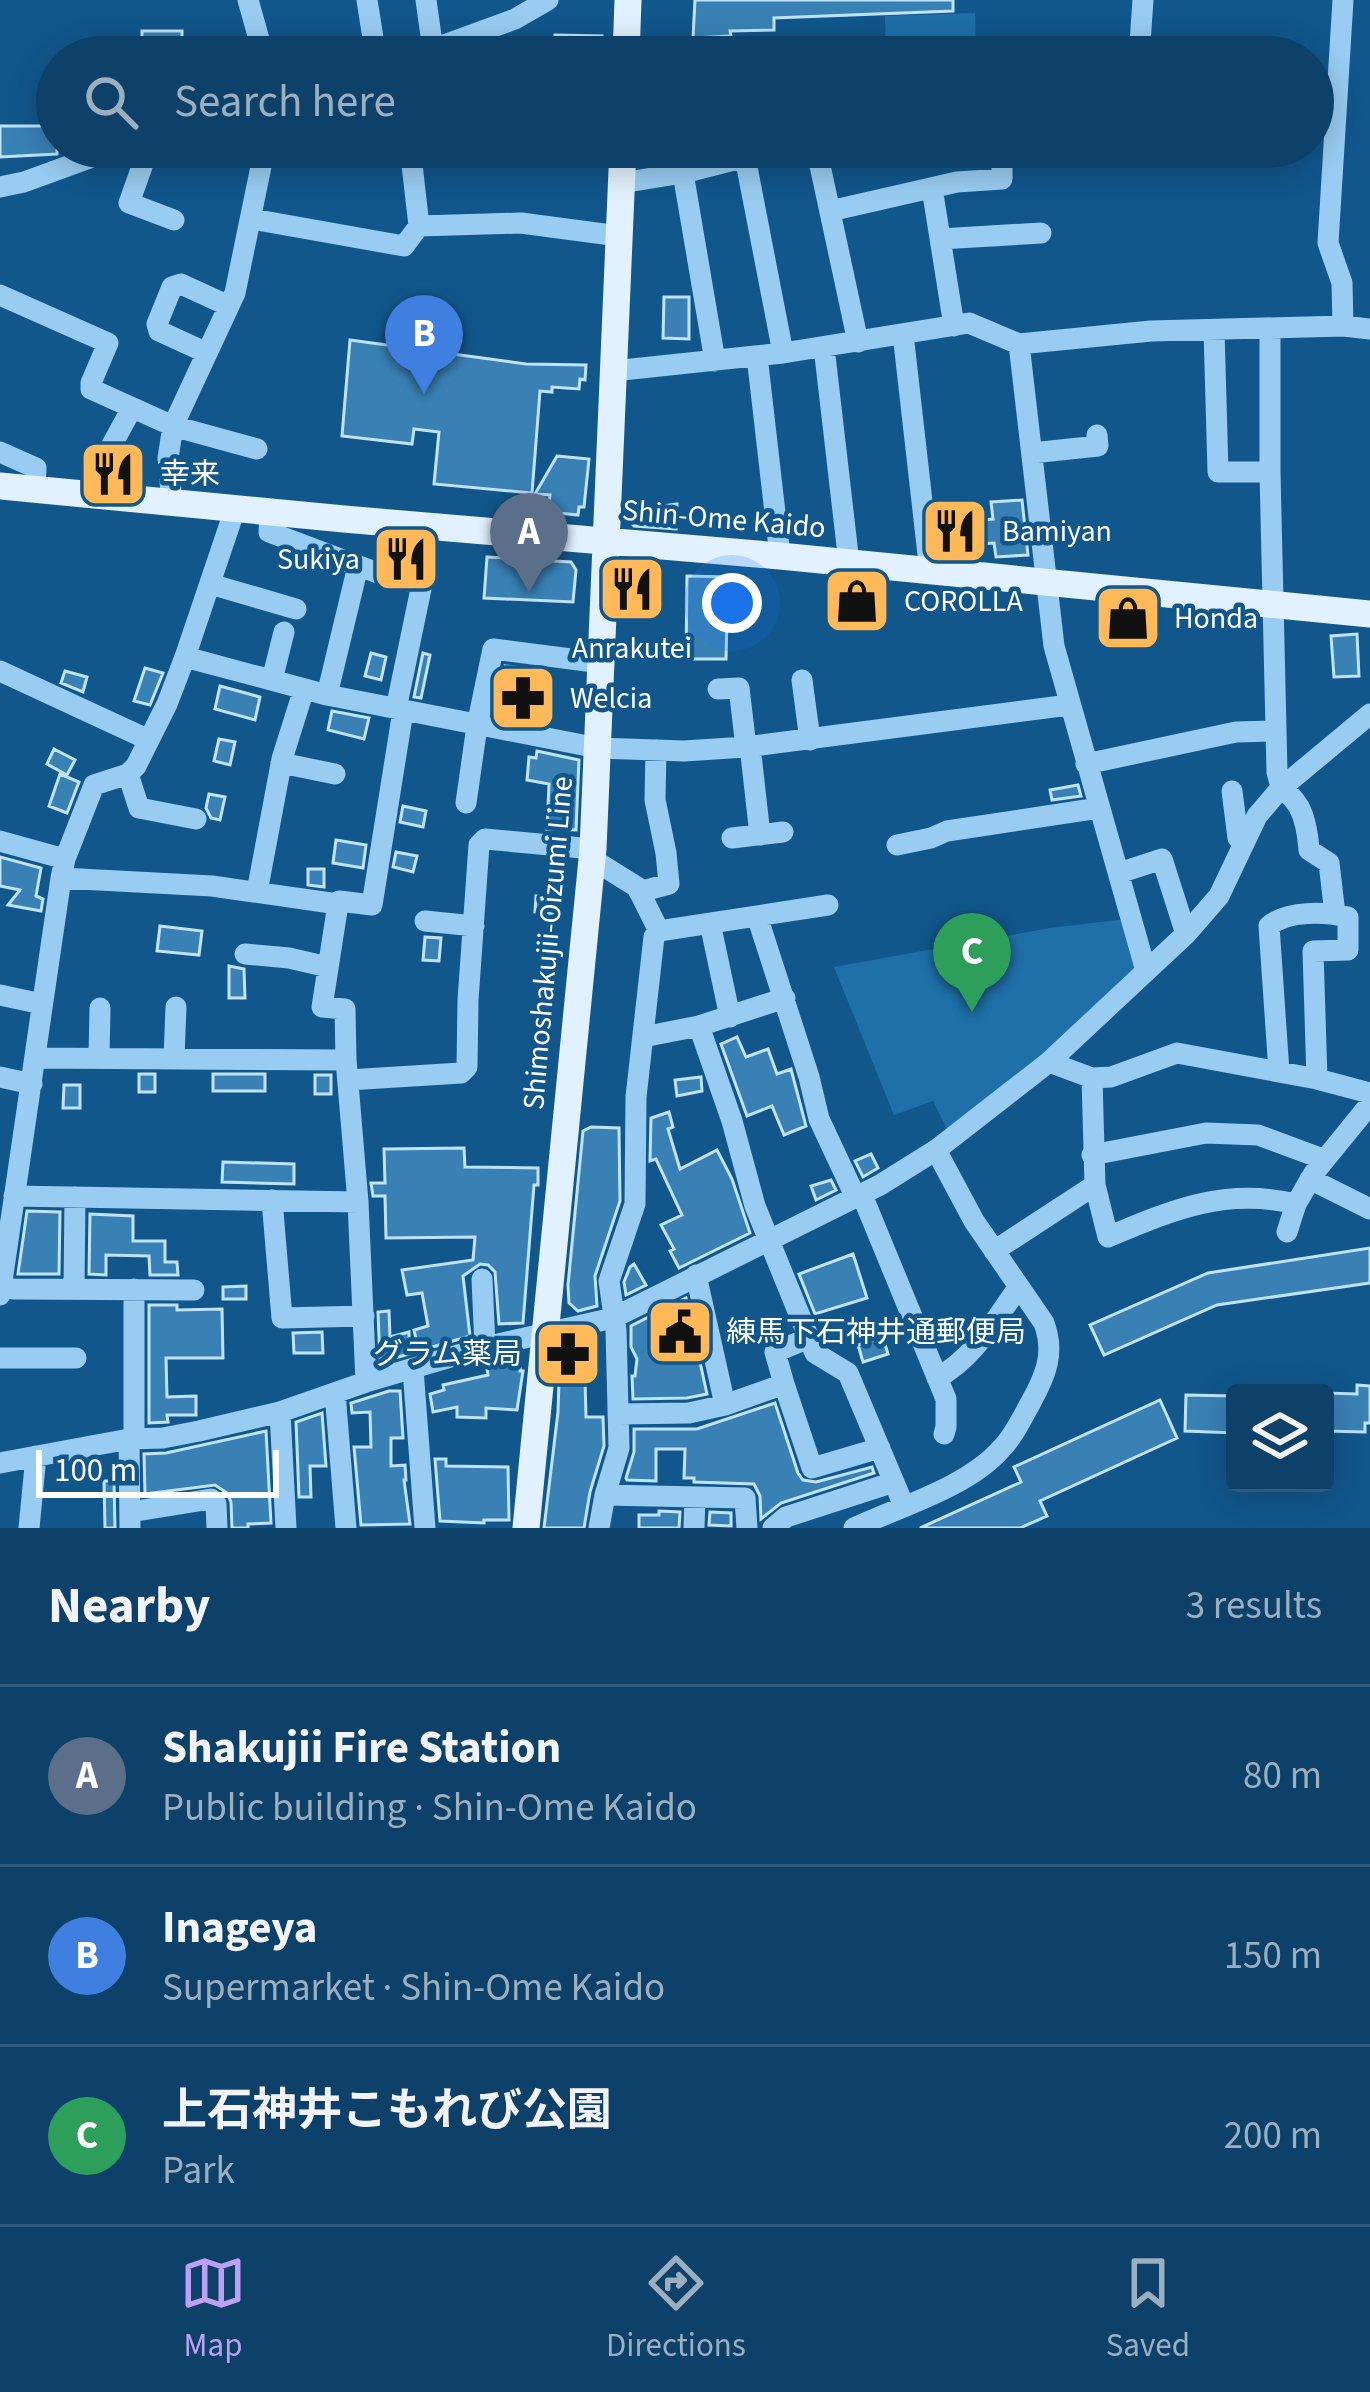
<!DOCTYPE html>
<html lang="en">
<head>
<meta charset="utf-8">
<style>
	body { margin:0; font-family:"Source Sans 3","Noto Sans JP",sans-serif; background:#1b4c71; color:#f1f3f6 }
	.controls { position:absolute; right:36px; bottom:36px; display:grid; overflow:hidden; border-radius:12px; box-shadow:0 6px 30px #0003 }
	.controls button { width:108px; height:108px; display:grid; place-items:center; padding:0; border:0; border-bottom:3px solid #2d5a7d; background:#0d4169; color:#f1f3f6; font:60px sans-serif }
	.scale { position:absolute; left:36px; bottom:30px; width:243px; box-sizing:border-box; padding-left:12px; border:6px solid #fff; border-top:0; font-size:33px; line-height:42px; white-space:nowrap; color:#fff; -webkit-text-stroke:9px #11578c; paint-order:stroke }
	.you { position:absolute; left:732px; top:603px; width:42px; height:42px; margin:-30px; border:9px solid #fff; border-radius:50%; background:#1a73e8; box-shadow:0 0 0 18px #1a73e833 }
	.badge { display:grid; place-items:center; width:78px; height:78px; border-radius:50%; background:#bca0f2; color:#fff; font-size:39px; font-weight:700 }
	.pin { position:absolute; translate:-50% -99px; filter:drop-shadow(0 3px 6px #0008) }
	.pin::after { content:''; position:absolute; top:63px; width:42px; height:36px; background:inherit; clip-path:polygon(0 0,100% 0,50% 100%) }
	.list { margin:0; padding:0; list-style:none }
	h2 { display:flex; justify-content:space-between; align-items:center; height:156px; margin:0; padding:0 48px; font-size:51px }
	h2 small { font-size:39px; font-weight:400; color:#9aafc0 }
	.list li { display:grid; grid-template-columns:78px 1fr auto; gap:36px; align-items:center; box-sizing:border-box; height:180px; padding:0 48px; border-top:3px solid #2d5a7d }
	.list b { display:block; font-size:45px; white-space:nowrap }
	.list p { margin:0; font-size:39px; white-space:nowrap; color:#9aafc0 }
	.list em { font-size:39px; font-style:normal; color:#9aafc0 }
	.icon { flex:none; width:66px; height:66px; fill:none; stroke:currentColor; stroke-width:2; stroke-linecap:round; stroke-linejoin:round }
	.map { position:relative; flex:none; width:1370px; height:1528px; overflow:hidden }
	.search { position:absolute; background:#0d4169; box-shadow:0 6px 30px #0003; left:36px; right:36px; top:36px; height:132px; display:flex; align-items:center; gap:30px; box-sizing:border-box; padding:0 42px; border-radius:66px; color:#9aafc0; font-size:45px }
	.sheet { height:696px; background:#0d4169 }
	nav { display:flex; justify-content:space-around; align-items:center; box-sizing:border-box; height:168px; border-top:3px solid #2d5a7d; background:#0d4169; font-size:33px; color:#9aafc0 }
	nav a { display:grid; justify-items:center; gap:6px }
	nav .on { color:#bca0f2 }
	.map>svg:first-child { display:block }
</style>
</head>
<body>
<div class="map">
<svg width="1370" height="1528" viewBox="0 0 1370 1528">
	<rect width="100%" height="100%" fill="#11578c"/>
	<path fill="#1f70a9" d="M975,13L976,52L886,55L885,16Z
		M1126,919L1138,970L1047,1054L947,1129L933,1101L894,1115L834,967L1050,928Z"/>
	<path fill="#3981b5" stroke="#bfe3fd" stroke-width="3" d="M695,0H953V11L774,18V30L730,31L731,36L693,38Z
		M142,31H182V56H142Z
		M555,35L602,36L601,57H554Z
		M0,126H57V154L0,157Z
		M664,297H689V339L663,338Z
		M350,340L526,364L586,365L585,380L580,379L579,389L552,387V392L540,391L532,493L434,484L439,432L414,429L412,444L342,436Z
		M557,456L589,459L584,507H579L578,515L548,512L550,495L535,494Z
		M1022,500L1028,555L996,557L994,543L964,545V551L951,552V549H943L939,516H945V512L966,510L967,521L993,519L991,502Z
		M677,504L676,529L634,526L625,516V511Z
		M403,545L422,547L420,568L382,559L383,547L402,549Z
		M487,557L571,562L576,570L573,602L484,598Z
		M624,574L644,575L643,599H639L638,616H621Z
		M687,576L728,577L726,659H686Z
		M831,590L880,591V609L837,615V608H831Z
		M1110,612L1153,614V622L1110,626Z
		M1357,634L1359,676L1334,677L1331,636Z
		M371,653L386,657L381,680L365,676Z
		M423,653L430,655L421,698L414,697Z
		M505,666L547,671L542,722L497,713Z
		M145,668L163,673L150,705L134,701Z
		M65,671L87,677L83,692L61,683Z
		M220,686L260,697L255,720L215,709Z
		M332,711L369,718L364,739L328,730Z
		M219,739L235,742L230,765L214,761Z
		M54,749L75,760L67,775L47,764Z
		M537,751L579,760L576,830L547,829L549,784L527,780L529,757L536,758Z
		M60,774L79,782L67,813L49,806Z
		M1078,785L1081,796L1052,800L1050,790Z
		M209,794L225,797L220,820L211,818L206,808Z
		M403,806L426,811L423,827L400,822Z
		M336,840L366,845L363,868L333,863Z
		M396,852L417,856L413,872L393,867Z
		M0,857L41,868L36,896L43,899L41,911L8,905L20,890L0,886Z
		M308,869H324V887L308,885Z
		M536,896L559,898L558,914L535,912Z
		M160,926L202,931L199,955L157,951Z
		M425,937L441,938L439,961L423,960Z
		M229,966L244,969L245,998H229Z
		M737,1037L746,1057L768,1049L777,1074L791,1069L806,1126L784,1135L772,1106L747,1116L721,1044Z
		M139,1074H155V1092H139Z
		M213,1074H265V1091H213Z
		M315,1075H331V1094H315Z
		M701,1077L702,1091L677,1096L675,1080Z
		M64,1085H80V1108H63Z
		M669,1112L673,1127L668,1129L680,1169L717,1150L732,1179L750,1233L679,1268L670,1251L674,1249L661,1225L682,1215L656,1159L650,1161L651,1118Z
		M591,1127L619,1128L620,1201L595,1276L597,1306L578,1311L569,1303L568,1285L583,1131Z
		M464,1148L465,1167L538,1168V1185H534L523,1323L499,1324L495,1272L488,1265L480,1264L463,1276L470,1336L419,1351L414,1330L428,1326L422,1293L407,1295L402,1270L473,1260L475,1237L386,1238L385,1196H373L371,1183H385L384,1149Z
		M871,1154L878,1168L863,1177L855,1161Z
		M223,1162L294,1164V1184L222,1182Z
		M831,1180L836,1190L816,1200L811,1186Z
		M27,1211L60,1212L59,1274H18Z
		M90,1214L133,1216V1241H165V1262H177L178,1275H150L149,1256L106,1255V1275L89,1274Z
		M1370,1248V1283L1217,1305L1104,1355L1090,1325L1208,1273Z
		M853,1254L867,1298L815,1314L799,1274Z
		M634,1264L646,1285L626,1295L624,1282L630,1267Z
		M246,1286V1299H223V1287Z
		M686,1298L707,1394L687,1398L633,1399L632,1376H635L637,1359L631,1347V1326Z
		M149,1305H177V1310L222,1309L223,1358H166L167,1397L196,1396V1415H167L168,1422L149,1423Z
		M389,1311L390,1337L409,1332V1354L380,1362L378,1312Z
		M322,1332L323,1353H294L293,1333Z
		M883,1337L888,1354L863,1362L858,1345Z
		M521,1354L520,1371H523L517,1410L486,1408V1418L457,1417V1407L433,1412L430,1394L444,1390L443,1385L488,1375L486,1362Z
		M585,1379L586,1417H603L604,1446L590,1492L584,1528H544L558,1412L559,1381Z
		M1357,1385L1370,1386V1423H1365V1432L1325,1431V1393L1357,1394Z
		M389,1391H400L403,1438H391V1466L405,1465L406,1480H404L410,1524L361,1525L354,1447H371L370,1412L352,1413L351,1403Z
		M1186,1395L1235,1396V1433L1185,1431Z
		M1160,1400L1177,1438L1040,1501L1047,1516L1020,1528H920L1021,1482L1014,1467Z
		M775,1403L798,1473L803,1480L816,1482L872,1467L874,1473L781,1503L761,1519L760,1496L754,1484L694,1482V1478H684L685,1449H656V1481L627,1480L626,1478L634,1452V1429H697Z
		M322,1413L326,1466H310L311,1497H299L296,1422Z
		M266,1431L271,1523L248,1524V1528H232L231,1502L227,1493L215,1485L145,1494L144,1454L166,1453Z
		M435,1459H446V1466L508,1467L509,1520H484V1523L440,1521Z
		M104,1481H114L115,1528H105Z
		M659,1511L680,1512L679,1528H639V1515H659Z
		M710,1512L731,1513V1526L709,1525Z"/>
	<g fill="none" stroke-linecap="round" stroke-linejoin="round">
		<path stroke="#98ccf2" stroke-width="21" d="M248,0L264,57
			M367,0L376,57
			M426,0L433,50
			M1343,0L1328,243L1342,283L1343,326
			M411,57L515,19L548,0
			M1139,57L1143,0
			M149,147L129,203L174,220
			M816,147L858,342
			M745,157L783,353
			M683,173L715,361
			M621,183L683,173L785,147
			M0,187L24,182L120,147
			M932,188L954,326
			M830,211L957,182L1002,179V147
			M252,219L404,246L419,226L410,147
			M419,226L521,223L619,236
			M940,239L1041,233
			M0,295L108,343L91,383V389L173,426L257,449
			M1214,330L1218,472H1270
			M1270,330V472L1277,772C1281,793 1290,791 1299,807C1306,820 1308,836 1309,850L1329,863L1335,914
			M903,334L930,572
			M1019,344L1054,646L1146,971
			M824,347L849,563
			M207,353L159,331L157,324L172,287L181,284L229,306
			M757,356L780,556
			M613,371L783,353L969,323L1019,344L1151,331L1343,326L1370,329
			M0,452L36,468L35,489
			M1032,453L1098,446L1097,435
			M95,495L97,472L132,408
			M172,503L168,458L173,426L235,293L265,147
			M270,512L269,532L383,575L422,584L396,709
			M210,584L296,609
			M185,657L327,695L598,748L684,751L746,747L1069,705
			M0,671L149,740
			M272,680L284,632
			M802,680L810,740
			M718,689L739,688L746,747
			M327,695L358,566
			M750,746L760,835
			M281,763L335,774
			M1086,764L1236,732L1275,731
			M128,774L139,808L196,819
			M1232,791L1238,838L1244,843
			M466,803L477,726L493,649L602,663
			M732,838L783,832
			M0,841L65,859
			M897,845L931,838L947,831L1099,808
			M592,859L637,887L659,931
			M1119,873L1162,859L1186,934
			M61,878L212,886L338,904L339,901L372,905L403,711
			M257,892L282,759L304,689
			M639,892L669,884L666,853L655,800L656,750
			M338,904L322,1007L345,1009L346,1060L358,1202L366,1382
			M757,916L809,1077L819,1119L856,1198
			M425,921L474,926
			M710,923L730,1017
			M659,931L828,905
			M245,954L289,958L328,967
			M0,995L42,1004
			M699,1026L732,1121L755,1206L815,1353L848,1373L904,1506
			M643,1037L699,1026L785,998
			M99,1057L100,1008
			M35,1058L346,1060
			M174,1058L176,1007
			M1049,1062L1092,1078L1111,1077L1177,1053L1317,1079L1370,1093
			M1279,1072L1269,926C1288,910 1325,912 1348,917V950L1313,951L1317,1079
			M0,1077L32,1084
			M1092,1078L1095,1185L1108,1237C1172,1210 1225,1187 1296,1204
			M348,1080L461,1073L467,1067L468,1000L479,845L485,839L593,849
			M1092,1155L1206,1133L1258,1135L1323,1159
			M1310,1179L1370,1209
			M862,1195L946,1399V1427L944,1434
			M14,1196L358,1202
			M272,1200L282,1318L364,1316
			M1287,1232L1296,1204L1314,1173L1370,1104
			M994,1251L1095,1185
			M696,1275L725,1405
			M482,1279L485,1347
			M0,1286L14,1289L194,1290
			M74,1289L75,1197
			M134,1289V1439
			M0,1295L61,878L65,859L94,785L128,774L136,766L167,704L185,657L235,509
			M0,1358H76
			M413,1369L425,1528
			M937,1378C974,1358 994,1321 1018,1288
			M784,1384L775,1352L809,1338
			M335,1393L346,1528
			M280,1412L286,1528
			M619,1414L689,1413L725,1405L784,1384L812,1468L880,1448
			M129,1439L130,1528
			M0,1463L129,1439L163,1438L199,1431L280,1412L366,1382L485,1347L613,1318L880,1185L936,1150L1049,1062L1186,934L1219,896L1257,816L1280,789L1370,714
			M605,1495L745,1498L747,1528
			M130,1512L211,1499L216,1504L217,1528
			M29,1528L36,1456
			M599,1528L605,1495L619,1448L616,1330L609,1281L635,1204L636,1097L654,937L659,931
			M694,1528L695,1497
			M773,1528L786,1517L894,1482
			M854,1528C899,1507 968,1487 1001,1449C1014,1436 1022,1418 1031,1402C1046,1375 1055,1353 1044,1323L974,1221L936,1150"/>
		<path stroke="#e2f1ff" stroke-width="27" d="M626,57L628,0
			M0,486L344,519L780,556L1370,614
			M526,1528L593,849L623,147"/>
	</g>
	<defs>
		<symbol id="restaurant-square" viewBox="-11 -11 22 22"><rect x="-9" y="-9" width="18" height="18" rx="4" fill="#ffb958" stroke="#11578c"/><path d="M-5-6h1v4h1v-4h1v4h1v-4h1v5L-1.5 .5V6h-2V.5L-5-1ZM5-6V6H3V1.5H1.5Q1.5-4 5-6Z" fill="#111"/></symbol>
		<symbol id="shop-square" viewBox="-11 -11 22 22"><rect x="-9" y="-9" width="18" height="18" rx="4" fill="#ffb958" stroke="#11578c"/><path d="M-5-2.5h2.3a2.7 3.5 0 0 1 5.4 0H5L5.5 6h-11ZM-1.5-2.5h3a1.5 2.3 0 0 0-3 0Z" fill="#111"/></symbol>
		<symbol id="pharmacy-square" viewBox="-11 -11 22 22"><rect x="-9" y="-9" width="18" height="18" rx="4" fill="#ffb958" stroke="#11578c"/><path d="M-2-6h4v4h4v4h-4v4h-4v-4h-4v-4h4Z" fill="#111"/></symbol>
		<symbol id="civic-square" viewBox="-11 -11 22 22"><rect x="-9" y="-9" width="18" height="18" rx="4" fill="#ffb958" stroke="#11578c"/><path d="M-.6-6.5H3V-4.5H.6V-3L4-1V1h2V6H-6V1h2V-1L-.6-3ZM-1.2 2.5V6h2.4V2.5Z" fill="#111"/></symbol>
	</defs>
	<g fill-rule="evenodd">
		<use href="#restaurant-square" x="75" y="436" width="76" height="76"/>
		<use href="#restaurant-square" x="917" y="493" width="76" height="76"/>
		<use href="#restaurant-square" x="368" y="521" width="76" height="76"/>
		<use href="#restaurant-square" x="594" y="551" width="76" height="76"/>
		<use href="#shop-square" x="819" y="563" width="76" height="76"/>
		<use href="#shop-square" x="1090" y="580" width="76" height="76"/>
		<use href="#pharmacy-square" x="485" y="660" width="76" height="76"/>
		<use href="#civic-square" x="642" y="1294" width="76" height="76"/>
		<use href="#pharmacy-square" x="530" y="1316" width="76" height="76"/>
	</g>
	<g text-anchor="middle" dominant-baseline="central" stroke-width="9" stroke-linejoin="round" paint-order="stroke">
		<g font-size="30" fill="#fff" stroke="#11578c" text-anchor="start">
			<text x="160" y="474">幸来</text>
			<text x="1002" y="531">Bamiyan</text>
			<text x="360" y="559" text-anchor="end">Sukiya</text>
			<text x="904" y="601">COROLLA</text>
			<text x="1174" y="618">Honda</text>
			<text x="632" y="648" text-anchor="middle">Anrakutei</text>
			<text x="570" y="698">Welcia</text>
			<text x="726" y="1332">練馬下石神井通郵便局</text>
			<text x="522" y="1354" text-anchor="end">グラム薬局</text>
		</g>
		<g font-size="30" fill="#fff" stroke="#11578c">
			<text transform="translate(724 519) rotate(5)">Shin-Ome Kaido</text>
			<text transform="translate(548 943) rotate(-85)">Shimoshakujii-Oizumi Line</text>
		</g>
	</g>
</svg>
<div class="controls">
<button><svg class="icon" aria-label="layers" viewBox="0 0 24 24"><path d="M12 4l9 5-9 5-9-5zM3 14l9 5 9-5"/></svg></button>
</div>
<div class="scale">100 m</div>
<div class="you"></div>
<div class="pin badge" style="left:529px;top:592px;background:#5c6f8a">A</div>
<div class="pin badge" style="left:424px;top:394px;background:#3f7fe0">B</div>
<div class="pin badge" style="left:972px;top:1012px;background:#2e9e5b">C</div>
<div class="search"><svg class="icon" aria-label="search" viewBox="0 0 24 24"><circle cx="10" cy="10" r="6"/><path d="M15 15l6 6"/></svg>Search here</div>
</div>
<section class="sheet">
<h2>Nearby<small>3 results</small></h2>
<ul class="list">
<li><span class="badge" style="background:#5c6f8a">A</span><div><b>Shakujii Fire Station</b><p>Public building · Shin-Ome Kaido</p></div><em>80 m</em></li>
<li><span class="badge" style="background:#3f7fe0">B</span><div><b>Inageya</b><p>Supermarket · Shin-Ome Kaido</p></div><em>150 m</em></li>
<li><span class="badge" style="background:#2e9e5b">C</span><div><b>上石神井こもれび公園</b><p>Park</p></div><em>200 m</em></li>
</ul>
</section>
<nav>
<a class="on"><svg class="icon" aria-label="map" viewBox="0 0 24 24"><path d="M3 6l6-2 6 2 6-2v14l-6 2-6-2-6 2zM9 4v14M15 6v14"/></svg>Map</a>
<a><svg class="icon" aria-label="directions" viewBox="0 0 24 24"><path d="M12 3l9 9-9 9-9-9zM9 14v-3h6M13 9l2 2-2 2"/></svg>Directions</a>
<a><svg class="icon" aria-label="saved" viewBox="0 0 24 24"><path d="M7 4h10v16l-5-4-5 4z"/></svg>Saved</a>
</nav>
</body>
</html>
